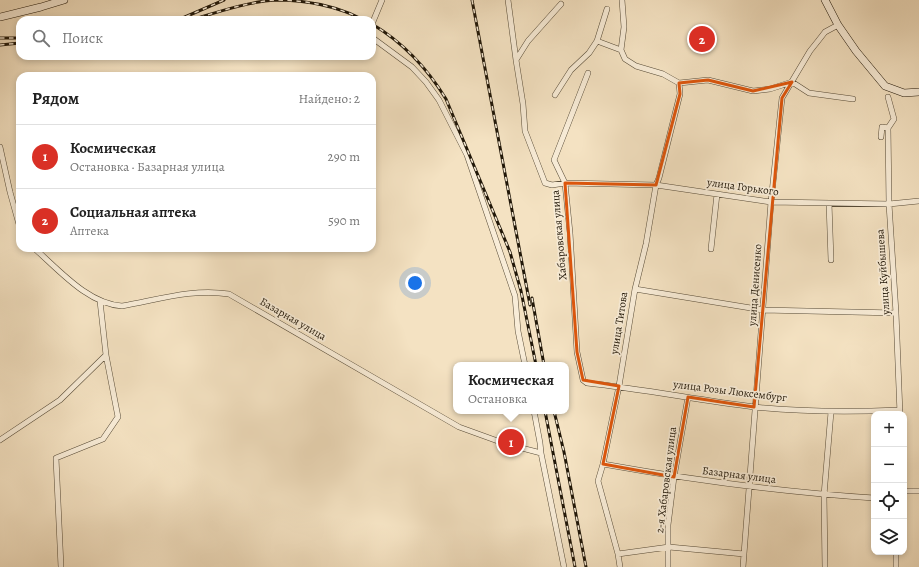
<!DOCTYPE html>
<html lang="ru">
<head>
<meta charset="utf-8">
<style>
	body { margin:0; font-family:Alegreya,serif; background:#f2f2f2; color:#222 }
	.controls { position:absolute; right:12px; bottom:12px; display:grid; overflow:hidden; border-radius:8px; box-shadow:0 2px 6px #0003 }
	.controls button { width:36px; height:36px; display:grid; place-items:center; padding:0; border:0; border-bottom:1px solid #e0e0e0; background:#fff; color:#222; font:20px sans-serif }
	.you { position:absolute; left:415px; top:283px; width:14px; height:14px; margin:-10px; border:3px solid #fff; border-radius:50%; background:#1a73e8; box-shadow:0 0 0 6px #1a73e833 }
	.badge { display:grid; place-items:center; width:26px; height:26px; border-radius:50%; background:#d93025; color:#fff; font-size:13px; font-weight:700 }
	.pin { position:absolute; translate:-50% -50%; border:2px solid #fff; box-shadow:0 1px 4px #0006 }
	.popup { position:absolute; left:453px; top:362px; width:116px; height:52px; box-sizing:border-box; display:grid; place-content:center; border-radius:8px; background:#fff; filter:drop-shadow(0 1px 3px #0005); font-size:13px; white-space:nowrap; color:#767676 }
	.popup b { font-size:15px; color:#222 }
	.popup::after { content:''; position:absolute; left:50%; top:100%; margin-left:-8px; border:8px solid transparent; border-top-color:#fff }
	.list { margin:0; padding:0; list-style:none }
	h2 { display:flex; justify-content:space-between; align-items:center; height:52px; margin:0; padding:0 16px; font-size:17px }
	h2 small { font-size:13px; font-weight:400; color:#767676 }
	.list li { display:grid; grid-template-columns:26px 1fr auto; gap:12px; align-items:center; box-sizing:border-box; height:64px; padding:0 16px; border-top:1px solid #e0e0e0 }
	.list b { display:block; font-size:15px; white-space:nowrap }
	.list p { margin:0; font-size:13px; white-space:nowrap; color:#767676 }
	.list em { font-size:13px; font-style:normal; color:#767676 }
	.icon { flex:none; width:22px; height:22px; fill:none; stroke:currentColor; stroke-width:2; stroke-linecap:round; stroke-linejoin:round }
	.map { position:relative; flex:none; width:919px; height:567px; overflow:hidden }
	.search { position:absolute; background:#fff; box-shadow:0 2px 6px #0003; left:16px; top:16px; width:360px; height:44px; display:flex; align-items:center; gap:10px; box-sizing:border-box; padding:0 14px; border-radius:12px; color:#767676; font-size:15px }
	.panel { position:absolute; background:#fff; box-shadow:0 2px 6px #0003; left:16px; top:72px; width:360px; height:180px; border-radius:12px }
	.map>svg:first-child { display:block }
</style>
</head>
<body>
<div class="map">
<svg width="919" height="567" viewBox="0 0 919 567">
	<rect width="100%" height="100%" fill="#f4e2c2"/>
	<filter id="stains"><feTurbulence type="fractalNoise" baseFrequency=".005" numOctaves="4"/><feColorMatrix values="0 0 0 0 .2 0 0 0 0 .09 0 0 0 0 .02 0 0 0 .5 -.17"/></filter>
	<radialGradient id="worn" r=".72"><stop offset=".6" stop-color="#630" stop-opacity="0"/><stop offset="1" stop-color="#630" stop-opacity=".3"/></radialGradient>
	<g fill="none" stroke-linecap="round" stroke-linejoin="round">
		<defs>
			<path id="street" d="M508,0L516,60
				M622,0L624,27L621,50L625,59L636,66L663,74L679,83L708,80L753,91L770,89L792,82L809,93L853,99
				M561,4L528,41L516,60L523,104L525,131L545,183L552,185L565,183L656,185L771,202L889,204L919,201
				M372,24L382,0
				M372,35L374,39L412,67L426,82L439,100L467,155L515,296L518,331L525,365
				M597,41L621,50
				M588,73L554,160L565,183L570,233L577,352L583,380L587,383C643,389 698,400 754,407C802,412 851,412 900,410
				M555,95L571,70L589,53L597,41L607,9
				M888,128L889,204L896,313L900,414
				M881,137L882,127L888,128L894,119L888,97
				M0,147L10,192L20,228
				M829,203L831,260
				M34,248C59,270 88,304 122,306C157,300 193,288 229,294L459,427L506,444L541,453
				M711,249L717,194
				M635,289L763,310L896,313
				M534,411L540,443L541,453L564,567
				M0,440L60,400L106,355
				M603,464C692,480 783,492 874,498
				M904,491H919
				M618,554L669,547L744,554
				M61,567L56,458L103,439L118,417L106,355L100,301
				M620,567L618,554L598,481L603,464L619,386L635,289L646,244L656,185L659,178L680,94L679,83
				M668,567V525L674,477L688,397
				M743,567L771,202L782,98L810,51L818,41L825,32L838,25
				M825,567L824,495L831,412
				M896,567V552"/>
			<path id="secondary" d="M825,0L838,25L856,51L885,86L904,93L919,92
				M0,17L41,7L64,0"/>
		</defs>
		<use href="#street" stroke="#564a36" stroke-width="6"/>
		<use href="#secondary" stroke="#211708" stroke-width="8"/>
		<use href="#street" stroke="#f8ecd7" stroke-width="5"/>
		<use href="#secondary" stroke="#f8ecd7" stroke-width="7"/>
		<defs>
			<path id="rail" d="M472,0L530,305
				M178,20L224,0
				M191,20C218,12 247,2 275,0C305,0 337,6 364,20
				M372,24C404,43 427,68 446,99L510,252L521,291L536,365
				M0,38H16
				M0,45L20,43
				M532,298L544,365
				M545,411L575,567
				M554,411L564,452L586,567"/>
		</defs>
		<use href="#rail" stroke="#211708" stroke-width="3"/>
		<use href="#rail" stroke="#f8ecd7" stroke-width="1.5" stroke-dasharray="4.5" stroke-linecap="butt"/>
	</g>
	<path fill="none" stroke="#de560c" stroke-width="3" stroke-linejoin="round" d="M708,80L753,91L792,82L782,98L754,407L688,397L674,477L603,464L619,386L583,380L577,352L565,183L656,185L680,94L679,83Z"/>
	<g text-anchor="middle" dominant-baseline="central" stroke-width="3.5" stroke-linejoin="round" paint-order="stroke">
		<g font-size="11" fill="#211708" stroke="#f8ecd7">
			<text transform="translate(743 187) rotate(8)">улица Горького</text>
			<text transform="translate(559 235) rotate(-95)">Хабаровская улица</text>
			<text transform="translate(883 272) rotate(-94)">улица Куйбышева</text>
			<text transform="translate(755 285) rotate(-86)">улица Денисенко</text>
			<text transform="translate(293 319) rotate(30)">Базарная улица</text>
			<text transform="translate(619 323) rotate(-81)">улица Титова</text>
			<text transform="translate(730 391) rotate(7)">улица Розы Люксембург</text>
			<text transform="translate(739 475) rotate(7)">Базарная улица</text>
			<text transform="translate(666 480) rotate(-83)">2-я Хабаровская улица</text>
		</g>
	</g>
	<rect width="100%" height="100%" filter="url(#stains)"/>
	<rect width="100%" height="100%" fill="url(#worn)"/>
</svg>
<div class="controls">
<button>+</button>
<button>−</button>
<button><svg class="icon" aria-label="locate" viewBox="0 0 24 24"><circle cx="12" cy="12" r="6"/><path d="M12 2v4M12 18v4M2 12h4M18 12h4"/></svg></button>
<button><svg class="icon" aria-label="layers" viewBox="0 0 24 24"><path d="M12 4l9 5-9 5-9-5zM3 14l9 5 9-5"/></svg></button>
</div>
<div class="you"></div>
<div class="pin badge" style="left:511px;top:442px">1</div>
<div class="popup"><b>Космическая</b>Остановка</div>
<div class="pin badge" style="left:702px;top:39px">2</div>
<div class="search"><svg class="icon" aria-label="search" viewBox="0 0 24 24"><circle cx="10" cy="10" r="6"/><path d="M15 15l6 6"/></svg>Поиск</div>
<section class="panel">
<h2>Рядом<small>Найдено: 2</small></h2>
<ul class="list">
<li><span class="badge">1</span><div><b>Космическая</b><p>Остановка · Базарная улица</p></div><em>290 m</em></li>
<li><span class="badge">2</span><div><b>Социальная аптека</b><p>Аптека</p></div><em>590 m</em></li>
</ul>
</section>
</div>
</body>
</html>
